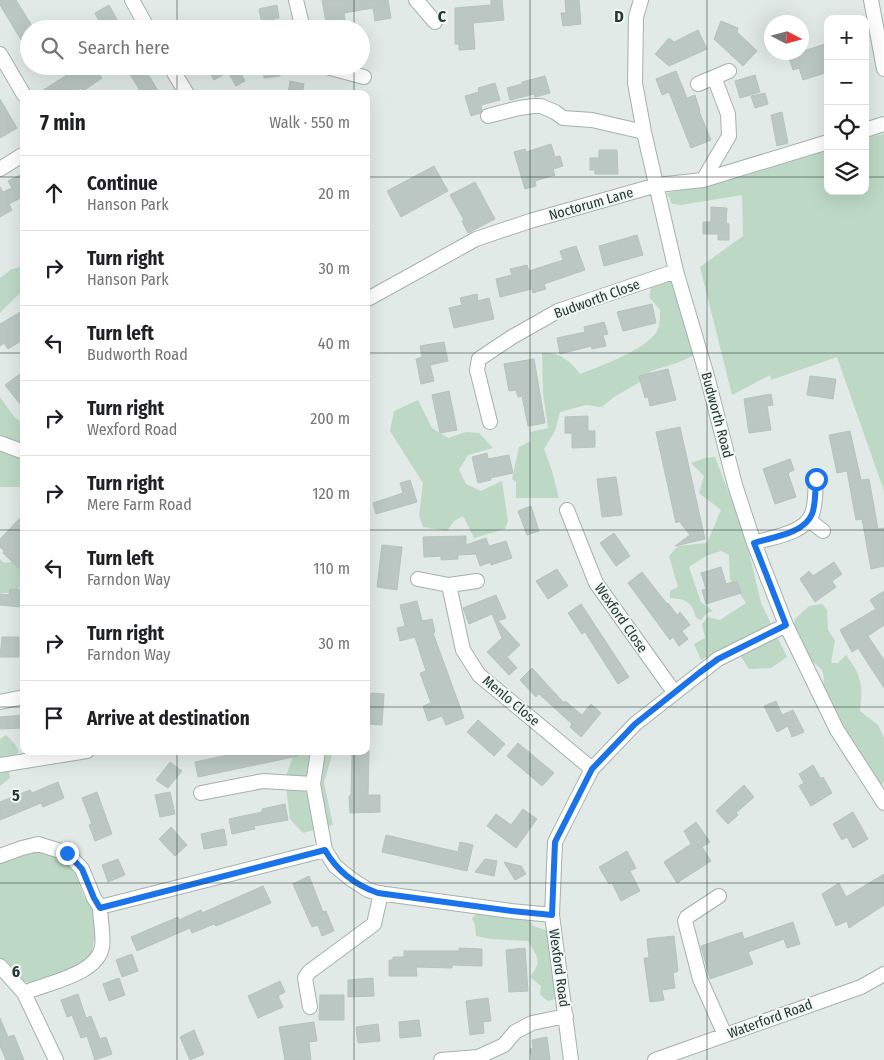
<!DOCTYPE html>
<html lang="en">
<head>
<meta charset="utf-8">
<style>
	body { margin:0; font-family:"Fira Sans Condensed",sans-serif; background:#f2f2f2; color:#202124 }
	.controls { position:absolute; right:15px; top:15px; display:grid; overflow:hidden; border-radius:10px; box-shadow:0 5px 20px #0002 }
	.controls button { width:45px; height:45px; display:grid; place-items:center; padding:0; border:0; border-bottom:1px solid #e0e0e0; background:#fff; color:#202124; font:25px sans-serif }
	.compass { position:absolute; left:764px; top:15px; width:45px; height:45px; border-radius:50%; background:#fff; box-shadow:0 5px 20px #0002; rotate:96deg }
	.stop { position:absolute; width:15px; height:15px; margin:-11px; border:4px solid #1a73e8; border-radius:50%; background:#fff }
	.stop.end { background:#1a73e8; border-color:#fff; box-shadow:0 1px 5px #0008 }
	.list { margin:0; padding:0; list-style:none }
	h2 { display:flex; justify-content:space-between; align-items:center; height:65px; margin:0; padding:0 20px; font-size:21px }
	h2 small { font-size:16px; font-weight:400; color:#757577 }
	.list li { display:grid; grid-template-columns:32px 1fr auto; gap:15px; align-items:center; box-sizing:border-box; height:75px; padding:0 20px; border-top:1px solid #e0e0e0 }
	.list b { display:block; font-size:19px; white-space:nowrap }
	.list p { margin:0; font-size:16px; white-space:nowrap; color:#757577 }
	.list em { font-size:16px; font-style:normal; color:#757577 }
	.icon { flex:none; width:28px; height:28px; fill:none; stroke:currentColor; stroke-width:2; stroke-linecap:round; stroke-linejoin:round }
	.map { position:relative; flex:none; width:884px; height:1060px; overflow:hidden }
	.search { position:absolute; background:#fff; box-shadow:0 5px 20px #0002; left:20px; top:20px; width:350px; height:55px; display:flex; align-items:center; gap:12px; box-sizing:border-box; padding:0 18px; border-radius:28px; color:#757577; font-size:19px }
	.panel { position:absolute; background:#fff; box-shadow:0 5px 20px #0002; left:20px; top:90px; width:350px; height:665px; border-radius:10px }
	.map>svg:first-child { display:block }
</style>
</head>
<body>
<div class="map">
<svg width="884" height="1060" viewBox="0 0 884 1060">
	<rect width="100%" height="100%" fill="#e1eae6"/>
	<path fill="#bdd9c5" d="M884,134V491L837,357L771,380L770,375L732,395L700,267L743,236L742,195L681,205L672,204L667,193L741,177L828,150V191H865V138Z
		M24,266V294L20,293L0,313V278L12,269Z
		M672,270L699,353L677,363L651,371L640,382L614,397L602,407L586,405L560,412L555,431L544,449L552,471L559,498H516V482L512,479L519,447L531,441L530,432L548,428L543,393L542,353C558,351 571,361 580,374C598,367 651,348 658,329C660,324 660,315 660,310L649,297L652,284Z
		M0,397L15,418L24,423V487H0Z
		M418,400L432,428L448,438L466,432L479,433L493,448L468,455L459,470L466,484L481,491L502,481L508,521L505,529L474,538L463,516L454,521L447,531L423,527L419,516L423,483L390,431L394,411Z
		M715,457L745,535L761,603L787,657L771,668L749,669L740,655L715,653L701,660L694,644L705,638L702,624L708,617L720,620L746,603L730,579L729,555L721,551L706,556L689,567L701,602L713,611L707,613L701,620L696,618C692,602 686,599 670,598V591L678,587L669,556L678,546L707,543L721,510L699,493L704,476L691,463L705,458Z
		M0,559L4,563L17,561L24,567V582L14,593H0Z
		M822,604L827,610L828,630L835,640L831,663H838L846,655C862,676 863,685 860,711L878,725L884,738V782L877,791L866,782L846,760V744L821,699L824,678L822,670L808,658L792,636L795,619L809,606Z
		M6,735L15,744L19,752L7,761L10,778L0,786V739Z
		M295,751H333L324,783L333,825L303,833L290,819L286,787V776Z
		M34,850L48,851L63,860L75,873L84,897L94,909L96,928L91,957C76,968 37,990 19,980C12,976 6,967 0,961V860Z
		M478,913L528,917L533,926L549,931L559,998L548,1001L540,995L541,986L530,977C543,960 537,957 528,941L490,939L476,936L475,925L472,918Z"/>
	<path fill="#bac7c3" stroke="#b5c3bd" d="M0,0H16L34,29H29V53L0,5Z
		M322,0H388L391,18L375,21L373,8L344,13L346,27L331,29L330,22H326Z
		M491,0H502L504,20L473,23L475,49L459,50V44H455V8L491,5Z
		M565,0H579L581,24L563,26L561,13H566Z
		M109,5L119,23L109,29H103L95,13Z
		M277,5L279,18L274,19L276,29H263L259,9Z
		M721,21L738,28L737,32L757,51L743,66L714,39Z
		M698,30L707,49L669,66L655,54L669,38L674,42Z
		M828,43V72L803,80L799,68L793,70L788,56Z
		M81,66H94L102,78L83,91L81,88L71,94H37Z
		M125,66H143L160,94H142Z
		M206,66H237L245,81L236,86L228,72L214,80Z
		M261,66H279L280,76L264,78Z
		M676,71L687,98L695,95L700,111H699L711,140L691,148L669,92L662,95L656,79Z
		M755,75L760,92L740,98L735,81Z
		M545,76L550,93L535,97L534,94L510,100L507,88L522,84V82Z
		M290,81L304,84L302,94H288Z
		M495,83L500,100L481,105L482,110L480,113L471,116L465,96L479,92L478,88Z
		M765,93L768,104L755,108L751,96Z
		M0,99L17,128L0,138Z
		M782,112L788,143L777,146L771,115Z
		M551,144L555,157L560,156L563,166L553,169L555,175L535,181L536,186L525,189L514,152L525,149L526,152Z
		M599,150H617L618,174H595V170H590V158H599Z
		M434,166L448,191L401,217L387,191Z
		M24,173V196L9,204L12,210L0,217V187L3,192L12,188L8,181Z
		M475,182L495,219L468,233L462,221L464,220L450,195Z
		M711,207L727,208L726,223L729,224V240H718V234H703V222H711Z
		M637,235L643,255L604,266L599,246Z
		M576,246L585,270L544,284L546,289L533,293L532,289L500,297L496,279L512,275L510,269L527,265L529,271L563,260L560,251Z
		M477,294L478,301L489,298L494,319L454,328L449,308L462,305L460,298Z
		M652,304L656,323L623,331L617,312Z
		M24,310V339L8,349L4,343L0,346V324Z
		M604,322L608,334L603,335L606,346L592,349L591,346L560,354L557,338L585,332L584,327Z
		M444,342L448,361L430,365L434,381L421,384L416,359L422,357L420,346Z
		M534,359L545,423L528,426L522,396L518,397L516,390L509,391L504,364Z
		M668,369L676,400L650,406L648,397L645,398L639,376Z
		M24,371V409L5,385Z
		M810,376L836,379L833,399L807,395Z
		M449,391L457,430L440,433L432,395Z
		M771,394L773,405L767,406L771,430L749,433L744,399Z
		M588,416V431H595V447L572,448V433H565V417Z
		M680,427L705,539L675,546L690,535L679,521L676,523L656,432Z
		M850,431L861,480L869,479L878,529L884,528V566L871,569L862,519L856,520L847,471L837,473L829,435Z
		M487,453L488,459L509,455L513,473L490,478L491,480L478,483L472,457Z
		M790,459L794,470L788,473L796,497L775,504L763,469Z
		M616,477L622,515L602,517L597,479Z
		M410,480L417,502L376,514L373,503L403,493L400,483Z
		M531,506L539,531L527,535L518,511Z
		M24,514V573L3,553L4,551L0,547V539Z
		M614,533L630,556L616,566L600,543Z
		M466,536V545L486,538L489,546L506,541L512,558L491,565V562L480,566L476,554L458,555V559L441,560V556L424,557L423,537Z
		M382,545L402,547L397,590L377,587Z
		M834,562L842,574L832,581L836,587L815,602L800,579L809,571L813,576Z
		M721,567L726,584L737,581L741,593L706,604L702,590L706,589L701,573Z
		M557,569L568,586L548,599L536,581Z
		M642,572L667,604L668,603L677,615L680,612L690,625L682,631L688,639L679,646L673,637L670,640L628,583Z
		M10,589L22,590L21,607L0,605V594L9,595Z
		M884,591V625L868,636L884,660V688L858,648L852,652L840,630L876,609L870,600Z
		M496,595L506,618L498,621L520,645L507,657L517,668L509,675L487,652L502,638L492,614L469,624L463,608Z
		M417,601L422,621L432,619L435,632L433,633L464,718L446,725L442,716L428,721L423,706L431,703L420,673L426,671L415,637L400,641L397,628L405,626L400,605Z
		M581,604L629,677L618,684L585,632L582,634L568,613Z
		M2,637H19V657H0Z
		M532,668L564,703L565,701L582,715L591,704L601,713L581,737L570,727L572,724L539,694L536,697L520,680Z
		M371,693L384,694L382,725L366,724V708H370Z
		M776,701L782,715L793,710L804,732L792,737L788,726L777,732L764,706Z
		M24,715V728L0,729V717Z
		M478,720L505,744L494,756L467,732Z
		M518,743L554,773L542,786L507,756Z
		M247,751H297L298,756L198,777L195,762Z
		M352,751H369L368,795H380V812L350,813L349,796H351Z
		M170,762L182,771L168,788L156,780Z
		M813,765L821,779L823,777L832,793L811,806L799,786L804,783L799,774Z
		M58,782L64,798L43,807L41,803L0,820V802L30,790L32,793Z
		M744,785L754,797L736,813L738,815L728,824L716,811Z
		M97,792L112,834L95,841L89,825L92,824L82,798Z
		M170,792L175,814L160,817L155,795Z
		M285,804L288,820L254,826L255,829L232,834L229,819L262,812V809Z
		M523,809L537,819L516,848L487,826L496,814L511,825Z
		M853,812L868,839L853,848L847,837L842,840L833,824Z
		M696,822L710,842L702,847L711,861L677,883L664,862L691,844L684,831Z
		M171,827L187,845L175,856L159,839Z
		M224,829L227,845L204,849L201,834Z
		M386,835L458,852L460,842L473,845L467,871L382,852Z
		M627,851L636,868L630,871L640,891L621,901L612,883L609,884L599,867Z
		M118,859L125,875L108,882L102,865Z
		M485,859L497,861L494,876L475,872Z
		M504,862L521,866L526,874L515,880Z
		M884,874V905L849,928L847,921L836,926L822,894L839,883L846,897Z
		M309,876L323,912L326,911L334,931L322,936L318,925L312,927L293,884Z
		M263,886L271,903L216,926L214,924L192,933L190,928L137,951L131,937L178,917L179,920L201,910L202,913Z
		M793,922L800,944L787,948L784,939L748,952L753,964L710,979L701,946L742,932L744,939Z
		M674,936L678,971L673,973L675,988L662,990L664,1000L650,1002L644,958H649L647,939Z
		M459,948L482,949V966L452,965V968L416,967L417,976H389V960H393V957H404V951H459Z
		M525,948L528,991L509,992L506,950Z
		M132,954L138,971L122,977L116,960Z
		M119,978L125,995L109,1001L103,984Z
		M373,978L374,996L348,997V980Z
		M280,981L285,992L278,996L283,1007L258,1018L248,996Z
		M78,994L86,1018L91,1016L100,1039L106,1037L112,1054L95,1060L87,1036L81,1038L72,1015L67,1017L61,1000Z
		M320,995H344V1020H319Z
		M488,998L491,1021L483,1022L484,1033L470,1035L466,1001Z
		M0,1018L8,1037L14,1035L24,1060H6L0,1046Z
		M419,1020L421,1036L400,1038L399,1022Z
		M314,1022L317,1041L309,1042L311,1060H285L279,1027Z
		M378,1024L380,1041L358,1043L356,1027Z
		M194,1030L204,1054L190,1060L180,1037Z
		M547,1037L550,1060H532L530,1049L533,1048L532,1040Z"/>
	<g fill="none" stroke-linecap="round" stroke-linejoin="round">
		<defs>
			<path id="minor" d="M132,0L148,29
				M296,0L303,29
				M416,0L435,22
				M641,0L636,17L635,83L644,132L676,271L707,376L735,485L754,543L786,625L837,730L884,803
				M871,0L884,69
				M0,54L24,95
				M170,66L187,94
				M323,66L364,77
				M698,84L729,71
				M488,116L519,108L534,106H541L555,112L563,118L592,120L644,132
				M865,130L884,124
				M0,169L24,154
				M703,180L729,136L728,114L714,77
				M366,300L476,239L530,221L657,185L703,180L828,142
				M490,422L477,370L479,359L512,337L558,311L676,271
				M0,443L24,452
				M567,510L596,583L674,692
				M809,520L823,531
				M754,543C772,537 804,534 812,514C816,504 815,490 816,479
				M418,579L449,585
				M477,581L449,585L463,650L479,675L592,769
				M0,702L24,697
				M318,751L313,784L325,850L335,866L351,879L368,890L378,893L511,911L552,915
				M0,765L87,751
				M201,793L263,781L313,784
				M0,856L22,848L38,844L67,853L82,869L94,898L100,907
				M719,896L687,917L685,921L700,979L725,1035
				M0,966L24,993L56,1060
				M24,993C46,983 97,975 102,947C104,936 100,919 100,907L325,850
				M310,1007L305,978L309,972L374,924L381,893
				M441,1060L478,1057L504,1045L515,1032L532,1023L566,1016
				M571,1060L552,915L555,842L592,769L635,724L718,659L786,625
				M655,1060L861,987L884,974"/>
		</defs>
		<use href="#minor" stroke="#a5b1ad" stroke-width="16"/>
		<use href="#minor" stroke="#fff" stroke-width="14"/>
	</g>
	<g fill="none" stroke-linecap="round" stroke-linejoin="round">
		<path stroke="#1a73e8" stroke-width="6" d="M67,853L82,869L94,898L100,908L325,850C337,871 355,885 378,893L512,911L552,915L555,842L592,769L635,724L699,673L718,659L786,625L754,543C772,537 804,534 812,514C816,504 815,490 816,479"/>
	</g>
	<path fill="none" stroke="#243934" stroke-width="1" stroke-opacity="0.55" d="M177,0V29M354,0V29M530,0V1060M707,0V1060M177,66V94M354,66V94M0,177H24M366,177H828M865,177H884M0,353H24M366,353H884M0,530H24M366,530H884M0,707H24M366,707H884M177,751V1060M354,751V1060M0,883H884"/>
	<g text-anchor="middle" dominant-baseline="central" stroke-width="4" stroke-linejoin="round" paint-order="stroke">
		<g font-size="14" fill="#243934" stroke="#f1f7f4">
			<text transform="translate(591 204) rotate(-16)">Noctorum Lane</text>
			<text transform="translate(597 299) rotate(-20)">Budworth Close</text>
			<text transform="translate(717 415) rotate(75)">Budworth Road</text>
			<text transform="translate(621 618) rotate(55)">Wexford Close</text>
			<text transform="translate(511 701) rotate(40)">Menlo Close</text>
			<text transform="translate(559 968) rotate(82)">Wexford Road</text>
			<text transform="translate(770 1019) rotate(-20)">Waterford Road</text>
		</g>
	</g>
	<g font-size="16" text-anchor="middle" font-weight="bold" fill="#243934" stroke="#f1f7f4" stroke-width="4" stroke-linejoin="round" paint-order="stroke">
		<text x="442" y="22">C</text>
		<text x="619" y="22">D</text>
		<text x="16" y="801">5</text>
		<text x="16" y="977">6</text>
	</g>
</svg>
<div class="controls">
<button>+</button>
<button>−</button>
<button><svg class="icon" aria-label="locate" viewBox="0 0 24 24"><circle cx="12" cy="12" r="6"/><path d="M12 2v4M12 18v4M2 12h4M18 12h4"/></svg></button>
<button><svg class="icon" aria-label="layers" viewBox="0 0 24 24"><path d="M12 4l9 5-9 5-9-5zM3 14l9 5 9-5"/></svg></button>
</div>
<svg class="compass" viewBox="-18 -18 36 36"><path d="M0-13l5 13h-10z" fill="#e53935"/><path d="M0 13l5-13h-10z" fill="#757577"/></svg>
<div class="stop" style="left:816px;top:479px"></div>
<div class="stop end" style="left:67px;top:853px"></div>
<div class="search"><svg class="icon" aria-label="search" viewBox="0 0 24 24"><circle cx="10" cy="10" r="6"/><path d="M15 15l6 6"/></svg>Search here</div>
<section class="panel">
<h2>7 min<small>Walk · 550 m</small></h2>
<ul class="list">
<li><svg class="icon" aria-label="ahead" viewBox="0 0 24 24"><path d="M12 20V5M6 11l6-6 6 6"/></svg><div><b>Continue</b><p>Hanson Park</p></div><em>20 m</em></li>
<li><svg class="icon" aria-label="right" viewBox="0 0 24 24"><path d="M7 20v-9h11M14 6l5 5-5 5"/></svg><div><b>Turn right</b><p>Hanson Park</p></div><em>30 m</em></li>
<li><svg class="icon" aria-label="left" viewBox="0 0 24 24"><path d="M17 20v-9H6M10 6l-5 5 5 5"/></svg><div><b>Turn left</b><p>Budworth Road</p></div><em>40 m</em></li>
<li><svg class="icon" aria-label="right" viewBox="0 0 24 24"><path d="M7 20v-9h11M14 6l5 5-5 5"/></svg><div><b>Turn right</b><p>Wexford Road</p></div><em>200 m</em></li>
<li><svg class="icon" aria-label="right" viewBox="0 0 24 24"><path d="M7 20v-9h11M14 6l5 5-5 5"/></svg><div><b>Turn right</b><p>Mere Farm Road</p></div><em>120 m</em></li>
<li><svg class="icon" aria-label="left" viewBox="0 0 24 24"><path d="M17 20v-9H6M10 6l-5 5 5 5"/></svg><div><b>Turn left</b><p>Farndon Way</p></div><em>110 m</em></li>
<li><svg class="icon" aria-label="right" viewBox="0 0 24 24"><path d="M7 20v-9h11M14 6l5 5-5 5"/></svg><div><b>Turn right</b><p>Farndon Way</p></div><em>30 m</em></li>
<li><svg class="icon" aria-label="arrive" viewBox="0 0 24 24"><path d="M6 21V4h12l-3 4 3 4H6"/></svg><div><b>Arrive at destination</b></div></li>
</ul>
</section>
</div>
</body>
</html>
